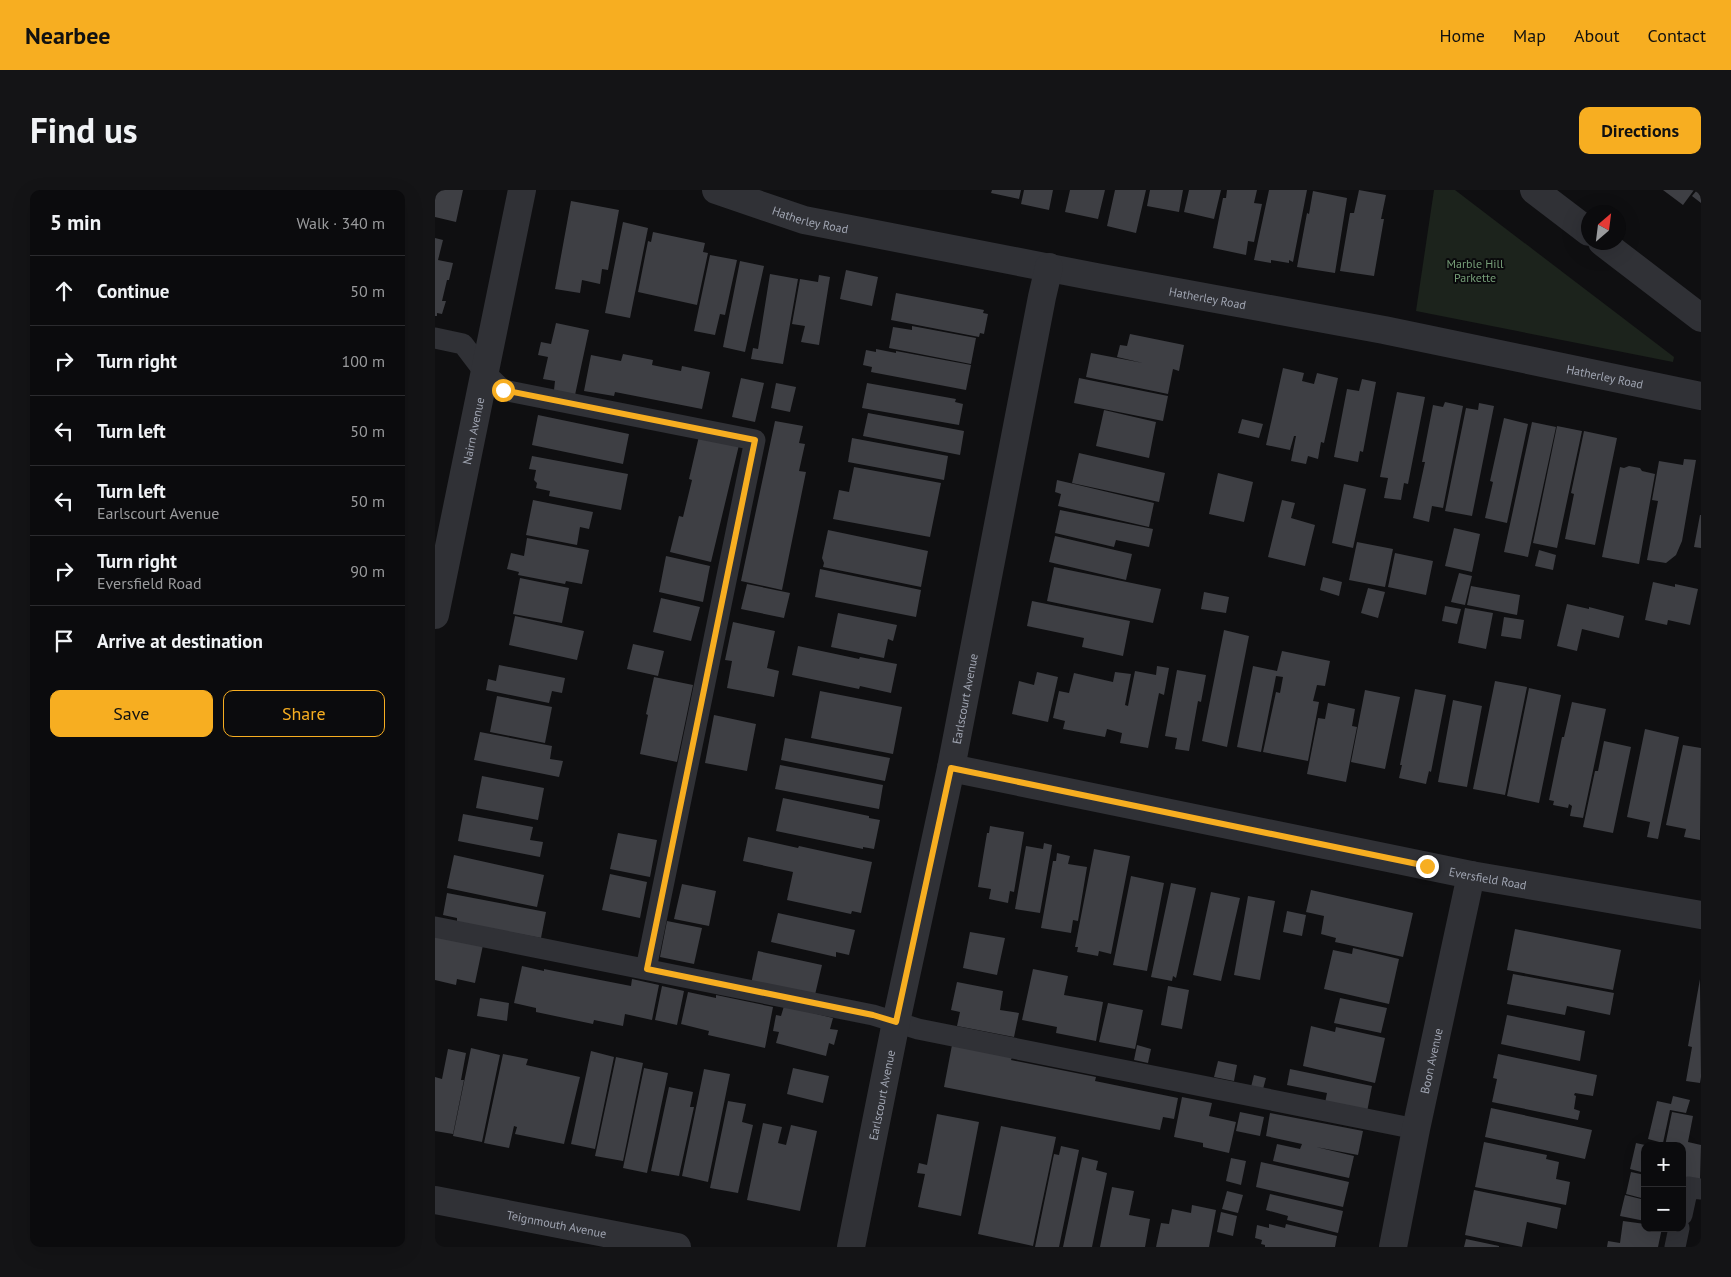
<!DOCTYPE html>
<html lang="en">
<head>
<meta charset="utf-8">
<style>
	body { margin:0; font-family:"PT Sans",sans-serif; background:#141416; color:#f1f3f6 }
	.controls { position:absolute; right:15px; bottom:15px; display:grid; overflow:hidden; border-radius:10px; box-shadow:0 5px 20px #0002 }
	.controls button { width:45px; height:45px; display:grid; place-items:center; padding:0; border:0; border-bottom:1px solid #2b2b2e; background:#0b0b0d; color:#f1f3f6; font:25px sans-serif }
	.compass { position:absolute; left:1146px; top:15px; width:45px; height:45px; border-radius:50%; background:#0b0b0d; box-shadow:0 5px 20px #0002; rotate:28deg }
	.stop { position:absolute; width:15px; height:15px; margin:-11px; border:4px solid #f7ae21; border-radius:50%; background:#fff }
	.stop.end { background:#f7ae21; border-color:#fff; box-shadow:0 1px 5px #0008 }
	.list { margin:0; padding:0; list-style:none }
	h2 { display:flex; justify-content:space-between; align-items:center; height:65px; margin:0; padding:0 20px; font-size:21px }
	h2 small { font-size:16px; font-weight:400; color:#9a9b9d }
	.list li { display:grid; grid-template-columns:32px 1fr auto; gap:15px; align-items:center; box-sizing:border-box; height:70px; padding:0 20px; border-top:1px solid #2b2b2e }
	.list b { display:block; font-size:19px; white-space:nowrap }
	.list p { margin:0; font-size:16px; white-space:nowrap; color:#9a9b9d }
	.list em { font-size:16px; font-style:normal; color:#9a9b9d }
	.actions { display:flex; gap:10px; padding:15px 20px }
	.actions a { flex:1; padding:11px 0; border:1px solid #f7ae21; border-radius:10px; text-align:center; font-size:18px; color:#f7ae21 }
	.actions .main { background:#f7ae21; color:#111 }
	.icon { flex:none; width:28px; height:28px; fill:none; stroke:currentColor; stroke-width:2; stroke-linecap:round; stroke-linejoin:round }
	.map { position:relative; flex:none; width:1266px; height:1057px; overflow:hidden; border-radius:10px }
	header { display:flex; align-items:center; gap:30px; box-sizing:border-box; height:70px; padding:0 25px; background:#f7ae21; color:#111 }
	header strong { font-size:24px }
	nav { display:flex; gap:28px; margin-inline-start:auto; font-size:18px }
	.intro { display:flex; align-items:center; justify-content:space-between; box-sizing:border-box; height:120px; padding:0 30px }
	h1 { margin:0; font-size:35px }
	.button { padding:12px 22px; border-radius:10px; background:#f7ae21; color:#111; font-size:18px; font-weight:700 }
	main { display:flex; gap:30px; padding:0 30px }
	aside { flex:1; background:#0b0b0d; border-radius:10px; box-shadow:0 5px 20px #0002 }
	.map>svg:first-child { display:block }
</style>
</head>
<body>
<header>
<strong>Nearbee</strong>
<nav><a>Home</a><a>Map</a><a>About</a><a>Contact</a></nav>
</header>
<div class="intro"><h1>Find us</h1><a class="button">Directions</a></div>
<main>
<aside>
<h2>5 min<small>Walk · 340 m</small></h2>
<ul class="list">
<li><svg class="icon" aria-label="ahead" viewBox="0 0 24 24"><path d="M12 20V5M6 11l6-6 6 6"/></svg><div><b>Continue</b></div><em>50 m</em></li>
<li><svg class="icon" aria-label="right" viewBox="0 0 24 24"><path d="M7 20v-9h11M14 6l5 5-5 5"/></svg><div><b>Turn right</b></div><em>100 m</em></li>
<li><svg class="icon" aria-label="left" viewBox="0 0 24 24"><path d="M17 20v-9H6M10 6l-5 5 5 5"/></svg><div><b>Turn left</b></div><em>50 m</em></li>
<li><svg class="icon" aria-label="left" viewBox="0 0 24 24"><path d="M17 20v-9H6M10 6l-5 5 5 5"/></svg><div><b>Turn left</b><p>Earlscourt Avenue</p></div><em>50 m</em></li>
<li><svg class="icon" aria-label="right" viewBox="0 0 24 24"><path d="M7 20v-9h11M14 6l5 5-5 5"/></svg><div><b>Turn right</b><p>Eversfield Road</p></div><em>90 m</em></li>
<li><svg class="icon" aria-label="arrive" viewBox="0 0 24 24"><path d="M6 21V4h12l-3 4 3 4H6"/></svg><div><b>Arrive at destination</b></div></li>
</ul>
<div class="actions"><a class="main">Save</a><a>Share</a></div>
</aside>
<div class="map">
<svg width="1266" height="1057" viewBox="0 0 1266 1057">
	<rect width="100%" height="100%" fill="#0f0f11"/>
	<path fill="#1c231c" d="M999,0H1020L1239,167L1238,172L981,121Z"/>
	<path fill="#3e3f44" d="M0,0H28L21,32L0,27Z
		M557,0H586L584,9L556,3Z
		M589,0H618L614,20L586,14Z
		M635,0H670L663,29L630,22Z
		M680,0H711L701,43L672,36Z
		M715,0H748L744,22L712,16Z
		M754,0H786L779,29L749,22Z
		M792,0H822L819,13L827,14L819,52L813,51L811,65L778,58L788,8H791Z
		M834,0H872L858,72L854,70V73L836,70V73L819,70Z
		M924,0L951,5L946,29H949L939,86L905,81L915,23H919Z
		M1228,0H1259L1248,15Z
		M1262,0H1266V13L1257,6Z
		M878,1L912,8L900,83L862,77L872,23L874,24Z
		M136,11L184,20L173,80L167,79L165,94L147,90L145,103L120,99Z
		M188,32L213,38L195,128L170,123Z
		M218,42L270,53L268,62L273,63L262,115L203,102L213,51L216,52Z
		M0,48L8,50L3,70L18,73L14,90H12L7,111H11L7,124L2,123V126H0Z
		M275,65L302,70L290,125L285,124L280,145L259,141Z
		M305,71L329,76L310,162L288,157Z
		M411,80L443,87L437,116L405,109Z
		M335,84L363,89L348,174L316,169L318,158L323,159Z
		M384,85L395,87L384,155L366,152L370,136L357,134L365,89L383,92Z
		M461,103L549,120L548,123L553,124L549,144L545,143L544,147L456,130Z
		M121,133L154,140L140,205L119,200L120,191L108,189L113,167L103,165L106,152L116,154Z
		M477,136L541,148L536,174L454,158L458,137L477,140Z
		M695,144L749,155L744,181L738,179L733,204L651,187L656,163L708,173L682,167L685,155L692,156Z
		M441,159L461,163V161L536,175L531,200L436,182L437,177L428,175L431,160L441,162Z
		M188,164L218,170L217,175L246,181L247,176L275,182L267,219L180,202L179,206L149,201L156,165L186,171Z
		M848,178L869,183L867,191L879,194L882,183L903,188L889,253L886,252L883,269L873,266L871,274L856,271L861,246H859L855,260L831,255Z
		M306,188L329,193L320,232L297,227Z
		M644,188L733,206L728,231L639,213Z
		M927,189L941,192L928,262L925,261L923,272L899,267L912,199L924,201Z
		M341,193L361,197L355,222L336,218Z
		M432,193L521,209L520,212L528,214L524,235L427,218Z
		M962,202L990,207L973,294L969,293L966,310L949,308L953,288L945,287Z
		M1010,212L1028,216L1008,318L997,316L994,332L978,328L990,272H987L998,215L1008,217Z
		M1044,213L1059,216L1037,326L1010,321L1031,218L1043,220Z
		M669,220L721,232L714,268L661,256Z
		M433,223L529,241L525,265L428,246Z
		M103,225L194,244L188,274L97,255Z
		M1069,228L1093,234L1072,333L1050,328L1058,292L1055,291Z
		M807,229L828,234L824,248L803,243Z
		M340,231L368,236L364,253L370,254L364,281L371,282L347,400L306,391Z
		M1097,232L1121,237L1093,367L1069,362Z
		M1122,236L1147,241L1122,358L1098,353Z
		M1149,241L1182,248L1160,355L1130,349L1139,304L1136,303Z
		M264,246L304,255L276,372L235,362L244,326L248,327L257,290L254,289Z
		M417,248L513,266L509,290L413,272Z
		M644,263L730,283L724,312L637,293Z
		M97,266L193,284L186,320L114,306L115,301L101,298L102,293L99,290L101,280L94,279Z
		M1249,269L1261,270L1247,351L1241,365L1231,373L1212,370L1223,311L1217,310L1224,271L1248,275Z
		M1194,276L1205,278L1207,281L1220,284L1204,374L1167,367L1185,277L1189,278Z
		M419,277L506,293L495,347L398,329L404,300L414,302Z
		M783,283L818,292L809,332L774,324Z
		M622,290L719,313L714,337L623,316L626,304L620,302Z
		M909,294L931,299L918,358L897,353Z
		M98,310L158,322L154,339L145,337L142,355L91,345Z
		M847,310L860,313L856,328L880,335L870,376L833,367Z
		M625,320L718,339L714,357L681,350L679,357L620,343Z
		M1265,325H1266V358L1259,357Z
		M1019,338L1045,344L1037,382L1010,376Z
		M393,340L493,361L486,397L388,377L389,373L387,368Z
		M620,346L697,364L691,390L614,372Z
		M92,348L154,360L147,394L131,391L130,394L83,385L84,382L72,379L76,363L89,366Z
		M922,352L958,359L950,397L914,390Z
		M1104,360L1121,365L1118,380L1100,376Z
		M960,363L998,371L991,405L953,397Z
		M231,366L275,376L268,412L224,402Z
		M619,377L726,399L718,433L612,411Z
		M385,379L486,400L481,427L380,407Z
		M1024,383L1037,386L1030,415L1016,412Z
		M888,387L907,392L904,406L885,400Z
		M85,388L134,398L127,433L78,424Z
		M1218,392L1240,397V394L1263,399L1255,435L1233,430L1232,435L1210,430Z
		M312,394L355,403L349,428L306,419Z
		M1036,396L1085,405L1082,425L1032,415Z
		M933,398L950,402L943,428L926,423Z
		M769,402L794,407L791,423L766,419Z
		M226,408L265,417L256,451L218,442Z
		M597,411L695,431L688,466L647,457L649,448L592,436Z
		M1132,414L1154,419V417L1189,426L1184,448L1147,439L1142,461L1122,456Z
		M1010,416L1026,419L1022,434L1007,431Z
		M1030,418L1058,423L1051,459L1023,453Z
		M403,423L462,435L458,451L453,449L449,468L396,457Z
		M80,426L149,441L142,470L74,455Z
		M1069,427L1089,430L1086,449L1066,446Z
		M298,432L340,441L332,478L344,481L339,507L292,498L297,471L290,470Z
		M789,440L814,446L792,557L767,551Z
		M198,454L229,461L223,486L192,479Z
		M363,456L424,469L425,467L462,474L456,503L425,496L424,499L357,485Z
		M847,461L895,471L890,496L882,495L878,511L884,512L873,571L828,562L841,502L845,503L848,487L841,486L826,562L802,557L818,476L842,481Z
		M64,475L130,488L127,503L117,501L114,513L51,500L53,489L61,491Z
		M722,476L734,478L729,505L724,503L713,558L685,553L687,543L672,539L670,547L628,539L630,531L618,528L624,501L634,503L639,483L678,492L680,482L696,484L690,515L693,516L700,481L721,485Z
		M742,480L771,485L766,512L763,511L754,561L740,559L742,548L730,546Z
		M602,482L623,487L613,532L577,524L584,491L599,495Z
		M219,487L258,495L242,572L205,564L213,525L211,524Z
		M1060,491L1092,497L1070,605L1038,599Z
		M1094,498L1126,505L1104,613L1072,606Z
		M980,499L1011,505L996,582L994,581L991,594L964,588L967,575H965Z
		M930,500L965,507L950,579L916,572Z
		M385,501L467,517L458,564L376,548Z
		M62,506L117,517L110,553L55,542Z
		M1018,510L1047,516L1032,597L1003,592Z
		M1137,512L1171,519L1148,628L1135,626L1137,616L1134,614L1133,618L1118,615L1119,611L1114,610L1127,547H1129Z
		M893,513L920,519L917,536L922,537L911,592L872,584L883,528L890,529Z
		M279,525L321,534L312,581L270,573Z
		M1210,539L1244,547L1223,649L1212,647L1215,632L1192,627Z
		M45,542L117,556L115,569L128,571L124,587L39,570Z
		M350,548L455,568L450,591L346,570Z
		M1169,551L1196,557L1178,643L1148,637L1160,581H1163Z
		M1248,555L1266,558L1265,650L1249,647L1251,639L1231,635Z
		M345,575L448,595L444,619L340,599Z
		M47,586L109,598L103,630L41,618Z
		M348,608L434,626V628L445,630L439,659L428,657V659L341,641Z
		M28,624L98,637L95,650L108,652L105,667L23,651Z
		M555,636L589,642L579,702L575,701L573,713L554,709L556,699L543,697L552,643H554Z
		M183,643L222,650L215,687L175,679Z
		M313,647L363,658L364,656L437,672L426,723L417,721L416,724L352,710L358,682L308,671Z
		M609,653L617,655L605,723L580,719L591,656L608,659Z
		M659,659L695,666L676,764L664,761L663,766L642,762L643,757H640Z
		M622,663L635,666L633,674L652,677L643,731L638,730L636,743L606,738L618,671H621Z
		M19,665L109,685L102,717L12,698Z
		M175,684L212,692L205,728L167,720Z
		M696,686L729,693L712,781L678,775Z
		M736,693L761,698L741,788L738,786L737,791L716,787Z
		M247,694L281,701L274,736L239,729Z
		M876,700L978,723L968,767L900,752L901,748L886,744L889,726L871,722Z
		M776,702L805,708L786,791L758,785Z
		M12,703L111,722L106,748L22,732V728L8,725Z
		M813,706L840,711L825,790L799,785Z
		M852,721L871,725L867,746L848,742Z
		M343,723L420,740L414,765L401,762V767L336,752Z
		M232,731L267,738L259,774L225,767Z
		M1080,739L1186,760L1178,800L1072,780Z
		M535,742L570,748L562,785L528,778Z
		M0,745L48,755L40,793L22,789L21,795L0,790Z
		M918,758L964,769L954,814L889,799L898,760L917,764Z
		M323,761L387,775L379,809L316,794Z
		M87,776L109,781V779L196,796L197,789L224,795L217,830L190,824L188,836L159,830L158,834L101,822V818L79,813Z
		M598,779L633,786L629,805L668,812L661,851L621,843L622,837L587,830Z
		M1078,784L1179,803L1175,825L1132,816L1130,825L1072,814Z
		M1265,789L1266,887L1265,893L1251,891L1257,857L1253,856Z
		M522,792L568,801L565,820L584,823L579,847L522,836L525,822L516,820Z
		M227,796L249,801L242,835L220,830Z
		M733,796L754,800L747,839L726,835Z
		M253,802L281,808V805L338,817L330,858L273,845L274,841L246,834Z
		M45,808L74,813L72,831L42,826Z
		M905,808L952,818L946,843L899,833Z
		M673,813L708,820L700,859L664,852Z
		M349,816L398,828L395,839L403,840L399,855L394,853L391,866L341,853L344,842L338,841L341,825L346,826Z
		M1072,825L1150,841L1145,871L1066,854Z
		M876,836L900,842L901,837L950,848L940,893L868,876Z
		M517,855L577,867L576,870L661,887L660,891L743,908L739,929L728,927L725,940L509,897Z
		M702,855L716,859L713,873L699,870Z
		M36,858L65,865L47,952L18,946Z
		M13,859L31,863L26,890H29L18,944L0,941V887L7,889Z
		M156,861L179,867L160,959L136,954Z
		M68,864L93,869L91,875L145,887L129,954L80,944L82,937L79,936L74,958L49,953Z
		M1063,864L1162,885L1158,906L1140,903L1139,905L1141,906L1139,919L1145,921L1143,930L1057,912L1062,889L1058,888Z
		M181,867L208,873L188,971L160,966Z
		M783,871L802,875L799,891L779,887Z
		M209,878L233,883L212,983L188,978Z
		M358,878L394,886L388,913L352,904Z
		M269,879L295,884L273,992L247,986Z
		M855,879L937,896L932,922L890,913L892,903L852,895Z
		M819,885L831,888L828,899L816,897Z
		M234,897L258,902L255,917H259L244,986L216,981Z
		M1238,906L1255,910L1251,923L1235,920L1228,953L1213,949L1222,911L1236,914Z
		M747,907L777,913L774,926L801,932L794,963L768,957V953L739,947Z
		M293,911L311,914L307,932L318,935L303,1003L275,998Z
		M1056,918L1157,940L1150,969L1050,947Z
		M805,922L829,927L825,946L801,941Z
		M1237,922L1258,926L1253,952L1266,955L1265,992L1247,988L1250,964L1247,963V956H1230Z
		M835,923L928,941L923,965L881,957L919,966L914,988L838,971L842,954L865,959L867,954L831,946Z
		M502,924L544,932L526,1026L483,1017L490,984L482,983L484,973L492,975Z
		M328,933L347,937L343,953L351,955L356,935L382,941L365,1021L312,1010Z
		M566,936L621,947L598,1056L543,1044Z
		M1049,952L1112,965L1111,969L1124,972L1121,989L1135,992L1131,1015L1040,997Z
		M1201,953L1210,955V983L1195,979Z
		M626,956L644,960L624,1057H600L619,964L624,965Z
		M647,967L663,971L661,980L672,983L657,1057H628Z
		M796,968L811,971L806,995L791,991Z
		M826,972L914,992L908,1017L821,997Z
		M1196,982L1210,985V1009L1191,1004Z
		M677,997L699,1001L694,1025L715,1029L710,1057H665Z
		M1039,1000L1126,1018L1122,1039L1092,1032L1087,1057L1030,1045Z
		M792,1001L808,1005L803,1023L787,1019Z
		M835,1004L908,1021L903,1043L852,1030L853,1026L831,1020Z
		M1190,1005L1210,1010V1031L1185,1026Z
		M757,1015L781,1020L774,1057H721L726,1033L734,1034L737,1019L756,1023Z
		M786,1022L802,1026L798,1046L782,1042Z
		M1188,1031L1210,1034V1038H1227L1223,1057H1172L1173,1051L1185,1053Z
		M834,1034L850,1038L851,1034L902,1046L900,1057H830V1055L826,1054L827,1050L820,1048L822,1035L834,1038Z
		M1031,1049L1064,1056V1057H1029Z"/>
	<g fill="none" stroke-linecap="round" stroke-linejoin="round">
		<path stroke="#303136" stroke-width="21" d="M0,148L28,154L50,183L68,200L320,250L211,779
			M0,737L438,825L483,839L981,939
			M1247,1025L1253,997L1266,999
			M1240,1057L1244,1038"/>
		<g stroke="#303136" stroke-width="28">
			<path id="s1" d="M281,0L369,30L661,87L949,140L1266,206"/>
			<path d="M1099,0L1154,42"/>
			<path d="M1167,52L1266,128"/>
			<path id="s2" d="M0,425L87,0"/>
			<path id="s3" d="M516,578L1036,685L1266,725"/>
			<path id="s4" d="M0,1010L242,1057"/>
			<path id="s5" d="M416,1057L461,832L516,578L607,107L614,77"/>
			<path id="s6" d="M958,1057L981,939L1036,685"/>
		</g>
	</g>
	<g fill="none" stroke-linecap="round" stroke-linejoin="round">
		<path stroke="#f7ae21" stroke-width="6" d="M68,200L320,250L212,779L438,825L461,832L516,578L992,676"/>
	</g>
	<g text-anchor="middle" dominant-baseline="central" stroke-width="4" stroke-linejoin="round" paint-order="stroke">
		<g font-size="12" fill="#a0a5b2" stroke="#0a0a0c">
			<text stroke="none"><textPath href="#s1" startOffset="99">Hatherley Road</textPath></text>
			<text stroke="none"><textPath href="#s1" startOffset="504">Hatherley Road</textPath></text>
			<text stroke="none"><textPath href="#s1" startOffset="909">Hatherley Road</textPath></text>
			<text stroke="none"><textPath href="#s2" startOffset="188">Nairn Avenue</textPath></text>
			<text stroke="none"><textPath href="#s5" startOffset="560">Earlscourt Avenue</textPath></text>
			<text stroke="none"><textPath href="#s3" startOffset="548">Eversfield Road</textPath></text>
			<text stroke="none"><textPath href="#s6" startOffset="190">Boon Avenue</textPath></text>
			<text stroke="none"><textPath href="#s5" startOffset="155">Earlscourt Avenue</textPath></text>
			<text stroke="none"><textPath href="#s4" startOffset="124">Teignmouth Avenue</textPath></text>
		</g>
		<g font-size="12" fill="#769e78" stroke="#0a0a0c">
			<text x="1040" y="73">Marble Hill<tspan x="1040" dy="14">Parkette</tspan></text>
		</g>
	</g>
</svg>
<div class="controls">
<button>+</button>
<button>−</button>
</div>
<svg class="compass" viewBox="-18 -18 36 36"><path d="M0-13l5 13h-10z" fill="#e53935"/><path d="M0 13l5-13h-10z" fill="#9a9b9d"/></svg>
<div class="stop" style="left:68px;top:200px"></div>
<div class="stop end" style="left:992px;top:676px"></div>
</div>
</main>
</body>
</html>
